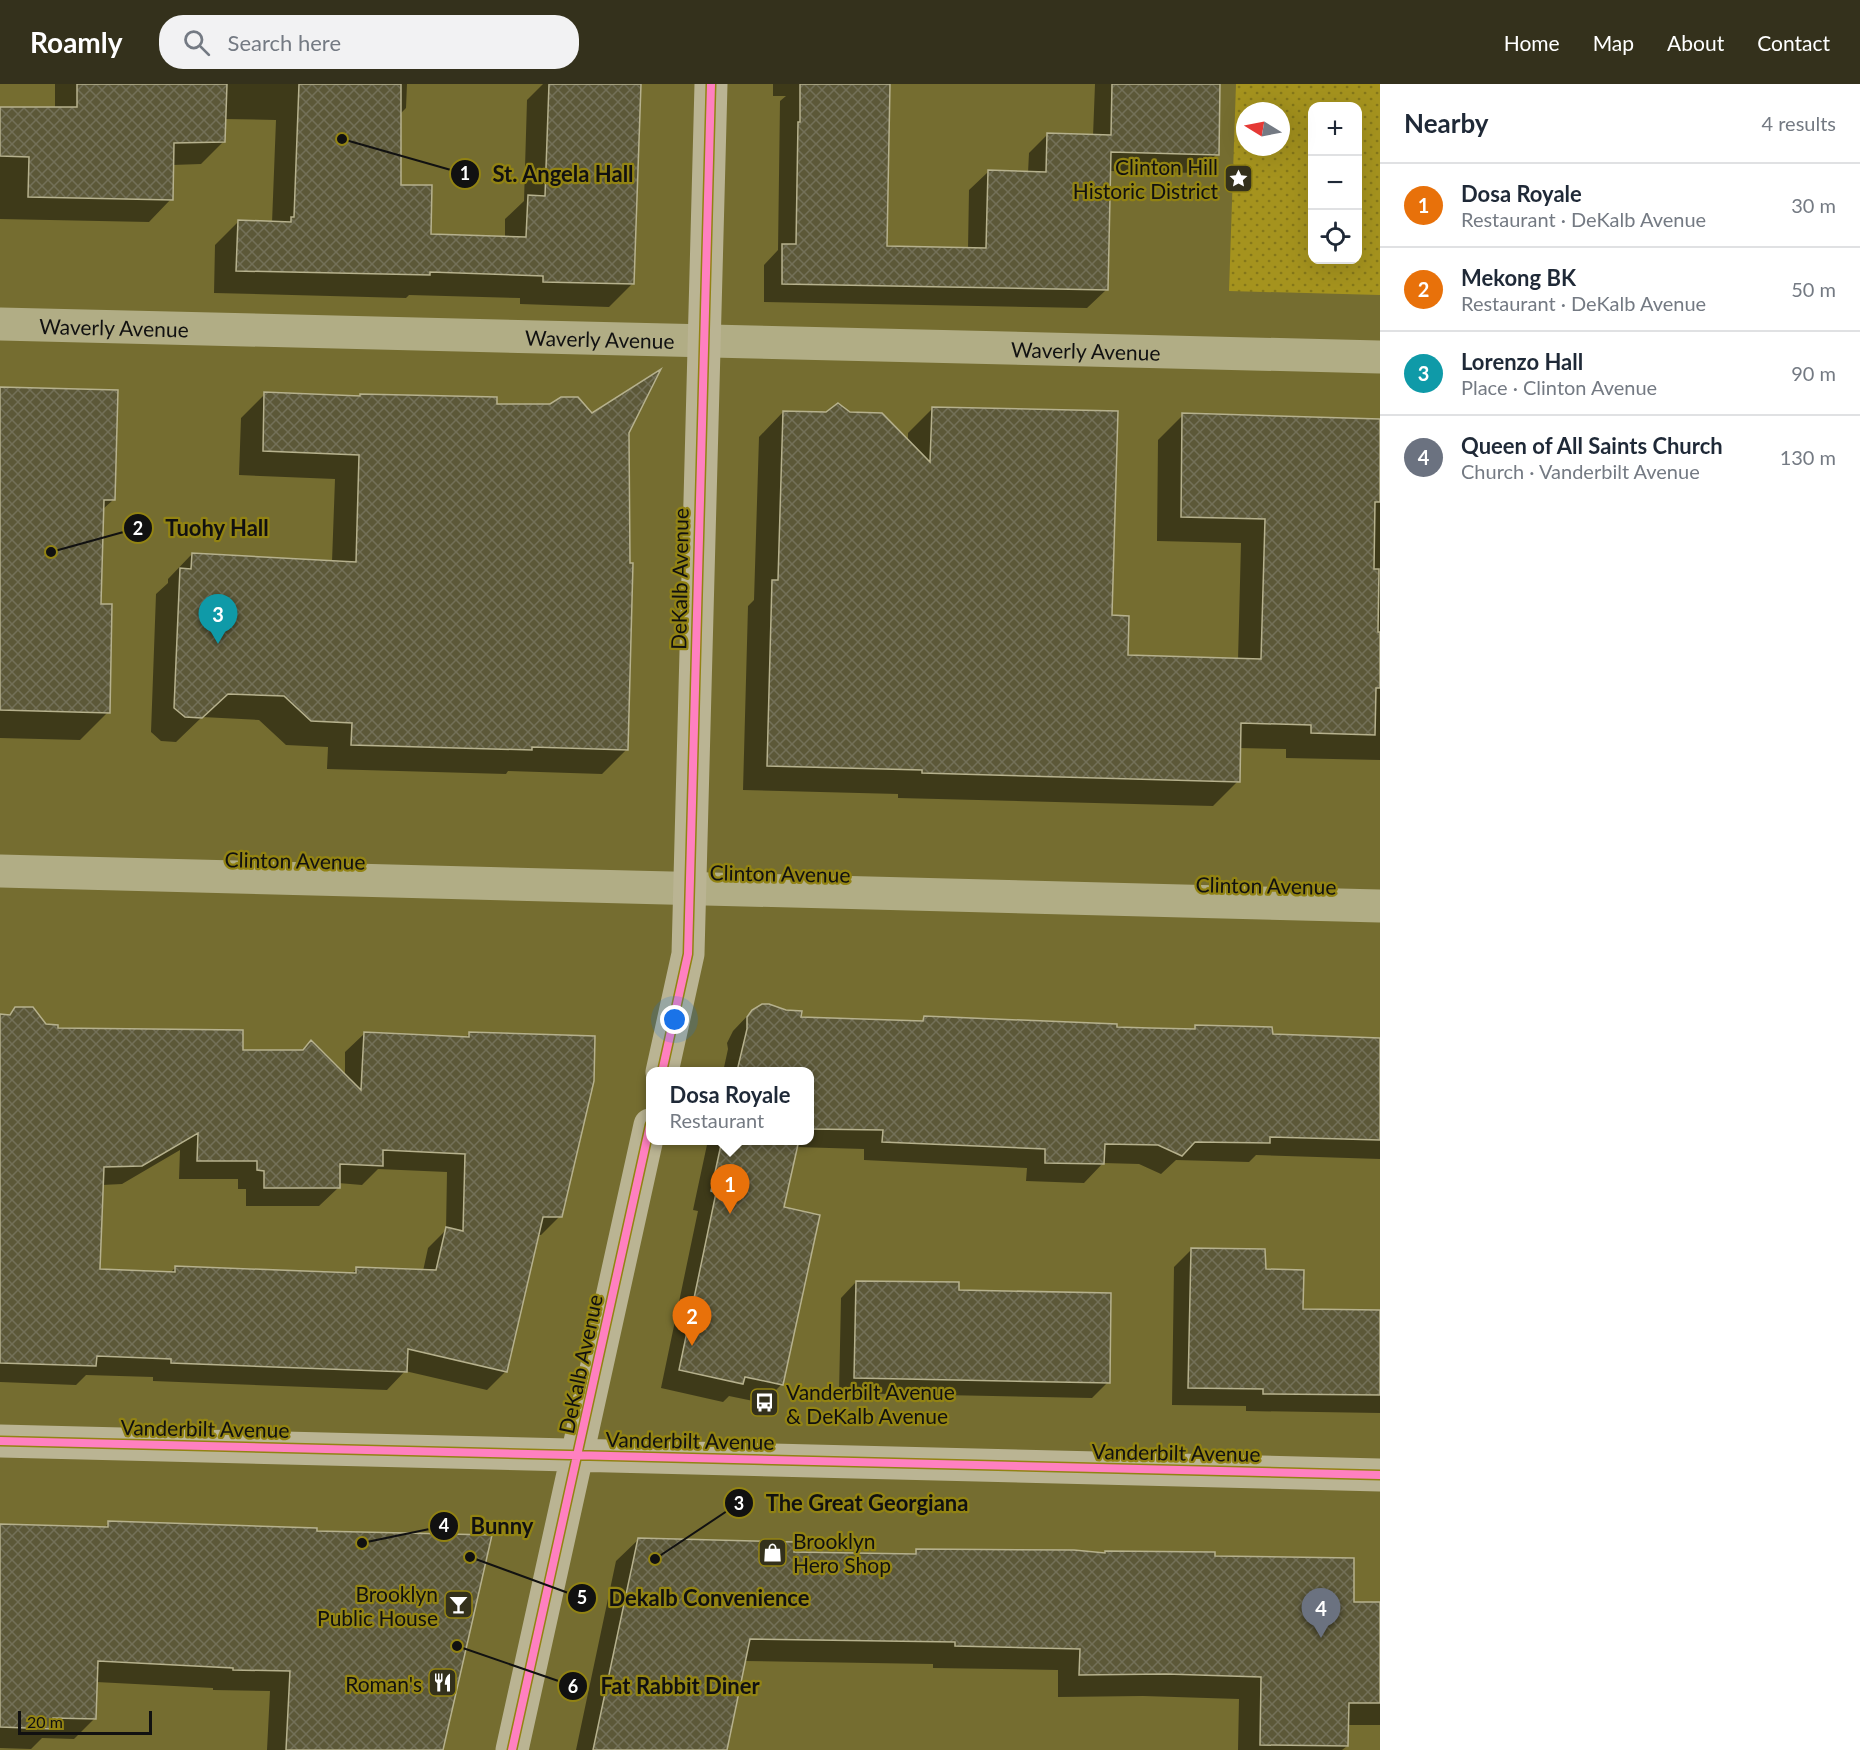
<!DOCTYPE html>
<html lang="en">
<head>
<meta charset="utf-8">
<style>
	body { margin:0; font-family:Lato,sans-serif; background:#f2f2f3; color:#1f2937 }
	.controls { position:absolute; right:18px; top:18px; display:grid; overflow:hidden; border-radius:12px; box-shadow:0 6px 24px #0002 }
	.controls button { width:54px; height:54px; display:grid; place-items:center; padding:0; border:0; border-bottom:2px solid #e0e1e3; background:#fff; color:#1f2937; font:30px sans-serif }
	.compass { position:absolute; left:1236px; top:18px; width:54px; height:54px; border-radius:50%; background:#fff; box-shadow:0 6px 24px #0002; rotate:280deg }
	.scale { position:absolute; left:18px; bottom:15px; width:134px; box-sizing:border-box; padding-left:6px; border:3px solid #111; border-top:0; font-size:16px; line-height:21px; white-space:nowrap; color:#111; -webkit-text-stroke:4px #928313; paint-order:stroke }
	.you { position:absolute; left:675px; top:936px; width:21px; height:21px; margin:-15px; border:4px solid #fff; border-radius:50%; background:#1a73e8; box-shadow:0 0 0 9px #1a73e833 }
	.badge { display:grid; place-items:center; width:39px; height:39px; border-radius:50%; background:#34311c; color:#fff; font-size:20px; font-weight:700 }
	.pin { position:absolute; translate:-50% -50px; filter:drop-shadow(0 2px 3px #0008) }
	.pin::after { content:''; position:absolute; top:32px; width:21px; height:18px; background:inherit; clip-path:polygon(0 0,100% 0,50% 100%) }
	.popup { position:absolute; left:646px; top:983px; width:168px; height:78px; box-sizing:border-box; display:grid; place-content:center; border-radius:12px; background:#fff; filter:drop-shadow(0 2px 4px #0005); font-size:20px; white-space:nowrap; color:#747a83 }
	.popup b { font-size:22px; color:#1f2937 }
	.popup::after { content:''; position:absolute; left:50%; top:100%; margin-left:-12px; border:12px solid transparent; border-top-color:#fff }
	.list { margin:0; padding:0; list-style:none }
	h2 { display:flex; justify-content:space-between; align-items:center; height:78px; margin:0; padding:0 24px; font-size:26px }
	h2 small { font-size:20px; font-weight:400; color:#747a83 }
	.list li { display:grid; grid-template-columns:39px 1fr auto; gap:18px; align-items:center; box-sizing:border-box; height:84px; padding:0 24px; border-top:2px solid #e0e1e3 }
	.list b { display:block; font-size:22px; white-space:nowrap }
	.list p { margin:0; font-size:20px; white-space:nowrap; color:#747a83 }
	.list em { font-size:20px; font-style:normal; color:#747a83 }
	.icon { flex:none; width:33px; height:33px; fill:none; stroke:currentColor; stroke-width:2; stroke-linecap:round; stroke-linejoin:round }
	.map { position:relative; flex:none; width:1380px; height:1666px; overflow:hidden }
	header { display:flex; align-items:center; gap:36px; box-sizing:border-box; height:84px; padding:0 30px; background:#34311c; color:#fff }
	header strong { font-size:28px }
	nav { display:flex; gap:33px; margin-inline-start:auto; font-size:21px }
	.search { width:420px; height:54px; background:#f2f2f3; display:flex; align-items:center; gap:15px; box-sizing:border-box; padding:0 21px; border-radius:24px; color:#747a83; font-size:22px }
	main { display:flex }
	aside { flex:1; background:#fff }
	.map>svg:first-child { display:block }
</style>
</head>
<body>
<header>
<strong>Roamly</strong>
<div class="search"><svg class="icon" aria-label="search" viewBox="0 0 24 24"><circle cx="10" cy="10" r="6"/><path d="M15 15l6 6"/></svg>Search here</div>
<nav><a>Home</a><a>Map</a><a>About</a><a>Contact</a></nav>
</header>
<main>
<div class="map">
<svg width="1380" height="1666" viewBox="0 0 1380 1666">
	<defs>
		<pattern id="park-dots" width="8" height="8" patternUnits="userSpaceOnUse" patternTransform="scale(1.5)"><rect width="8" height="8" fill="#a5931e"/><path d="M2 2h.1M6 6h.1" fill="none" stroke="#857719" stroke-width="1.8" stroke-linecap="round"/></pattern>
		<pattern id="building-cross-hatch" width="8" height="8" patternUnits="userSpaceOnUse" patternTransform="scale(1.5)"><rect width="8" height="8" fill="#5c5838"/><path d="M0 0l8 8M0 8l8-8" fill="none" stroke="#737058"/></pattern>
	</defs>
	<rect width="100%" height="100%" fill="#756d30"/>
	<path fill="url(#park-dots)" fill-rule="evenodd" d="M1236,0H1380V211L1229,207ZM1312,22H1358V176H1312ZM1245,27H1281V63H1245Z"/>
	<path fill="#0007" fill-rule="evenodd" d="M55,0H407L406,24L399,31V102L430,152L505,154V135L524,117L527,16L543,0H639L632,200L609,223L520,220V214L409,211L406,214L214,209L215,161L238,138L272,139L276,36L224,35V57L201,80L172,81L171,115L149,138L0,135V24H55Z
		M773,0H888L885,164L968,165L969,106L988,88L1028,89L1029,69L1047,51L1093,52L1095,0H1219L1217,70L1198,89L1109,87L1106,206L1087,224L764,218V181L778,166L780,17L786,12H773Z
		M0,304L113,416L102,426L99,521L108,628L80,656L0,654Z
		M265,310L495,321L592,331L628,348L627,665L602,690L508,687L506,690L327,685L328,663L286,661L259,636L202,633L176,658L161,657L151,648L156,510L168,499V495L192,470L332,478L335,395L239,391L241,334Z
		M933,324L1111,533L1127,572L1238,576L1241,459L1157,457L1158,356L1183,331L1380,336V676L1286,674V665L1239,664L1238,697L1213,722L898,714V710L743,706L748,522L754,516L759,353L783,328L850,330L908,357V349Z
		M15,924L45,942L57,946L241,967L345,992V968L364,950L465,954L469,950L560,1132L541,1151H537L506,1287L487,1306L405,1287L387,1306L153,1297V1293L86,1291L76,1301L0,1298V932H8ZM180,1066L179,1095H238V1105H246V1122H319L338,1104V1099L362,1101L378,1085L447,1088L446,1146L428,1164L423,1187L357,1185L351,1190L176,1183L170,1189L99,1187L102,1101L122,1100Z
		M752,927L800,934L920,938L925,934L1193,946L1196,943L1271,952L1380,954V1075L1256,1071L1249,1078L1176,1076L1161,1090L1139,1080L1103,1079L1084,1099L1026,1097L1027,1084L864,1076V1065L795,1063L782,1124V1300L763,1319L729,1312L723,1318L661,1304L698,1127L693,1126L708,1056H810V988H723L728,965L727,959L733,947Z
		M1191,1166L1264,1187L1302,1226L1380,1227V1329L1246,1327V1322L1172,1321L1174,1183Z
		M856,1198L958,1208L1108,1298L1092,1314L839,1309L841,1214Z
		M109,1439L441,1666H267L270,1607L213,1606V1604L96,1598L94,1635L74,1655L42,1654L31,1665L0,1664V1441L104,1444Z
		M639,1455L793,1469L913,1471L917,1467L1103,1470L1105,1468L1214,1473L1352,1519L1380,1520V1641H1347V1662L1342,1666H1238L1239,1615L1143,1612L1058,1613V1586L933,1584V1580L744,1577L718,1666H576L616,1477Z"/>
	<path fill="url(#building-cross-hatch)" stroke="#b6b18d" stroke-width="1.5" fill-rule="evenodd" d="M77,0H227L225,58L174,59L173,116L28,113L29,73L0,72V23H77Z
		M299,0H401V101H432L431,150L526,153L528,111L545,112L549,0H641L634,200L543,198V192L430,188V191L236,187L238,136L291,138V133H294Z
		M800,0H890L887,162L986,164L988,86L1046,88L1047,49L1111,51L1112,0H1220L1219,71L1111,68L1108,206L782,200V160H796L798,38H800Z
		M661,285L629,349L630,479H633L628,666L532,663V666L351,661L352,639L311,637L284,612L228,610L202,634L185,633L174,624L180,484L191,485L192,469L356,478L359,371L263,367L264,308L360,312V310L497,313V320H550L561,313H578L592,329Z
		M0,303L118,306L115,416H104L101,520H112L110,629L0,626Z
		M838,319L850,328L882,329L930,378L932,323L1118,327L1112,531L1129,532L1128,571L1261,575L1265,435L1181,433L1182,329L1380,335V418H1375L1374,485H1379L1378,548H1380V604H1376L1375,651L1311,649V641L1241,639L1240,698L922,689V686L767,682L772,496H778L783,327L826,328Z
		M762,920H769L786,926L802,927L801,933L923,937L924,932L1117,940V943L1150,944L1195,945V941L1272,943L1273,950L1380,954V1056L1270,1053V1059L1195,1058L1182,1072L1158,1061L1105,1060L1104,1080L1045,1079V1065L882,1058L883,1046L810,1045V987H737L747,945V933L752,926Z
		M15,923H33L46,940L58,941V944L243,946V966H303L311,956L361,1006L364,948L469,953V948L595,952L594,997L562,1133H543L507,1288L408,1265L407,1288L171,1279V1275L97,1272L96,1282L0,1279V930L10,931ZM198,1049L197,1077H257V1086L264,1087V1104H340V1080L383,1082V1066L465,1070L463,1147L446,1143L436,1186L356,1183V1189L175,1182V1188L100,1185L104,1083L142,1082Z
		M722,1056H799L784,1123L820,1131L783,1301L745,1293L743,1300L679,1286L716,1109L711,1107Z
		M1191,1164L1265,1165L1266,1185L1304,1186L1303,1225L1380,1226V1311L1263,1310V1305L1188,1304Z
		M856,1197L959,1198V1206L1111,1209L1110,1299L854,1294Z
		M108,1437L317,1444V1447L492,1451L443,1666H286L290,1587L233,1586V1584L98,1577L96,1635L53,1634V1645L0,1643V1440L108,1443Z
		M638,1454L795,1458L794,1468L916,1470V1465L1074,1466L1105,1469V1467L1215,1468V1472L1354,1474V1518H1380V1619H1349L1348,1662L1260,1661L1261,1593L1166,1590L1079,1591L1080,1565L955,1562V1558L750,1555L727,1666H593Z"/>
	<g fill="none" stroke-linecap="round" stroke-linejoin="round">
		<g stroke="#b1ad85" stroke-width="33">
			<path id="s1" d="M0,240L1380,273"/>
			<path d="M0,787L1380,822"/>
		</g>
		<path stroke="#bab493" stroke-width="33" d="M662,988L688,870L711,0
			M0,1357L1380,1391
			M512,1666L650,1041"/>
		<defs>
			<path id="cycleway" d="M662,988L688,870L711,0
				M0,1357L1380,1391
				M512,1666L650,1041"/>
		</defs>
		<use href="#cycleway" stroke="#928313" stroke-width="11"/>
		<use href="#cycleway" stroke="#ff80c0" stroke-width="8"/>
	</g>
	<defs>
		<symbol id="sight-square" viewBox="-11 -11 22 22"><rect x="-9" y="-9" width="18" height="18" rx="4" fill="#34311c" stroke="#928313"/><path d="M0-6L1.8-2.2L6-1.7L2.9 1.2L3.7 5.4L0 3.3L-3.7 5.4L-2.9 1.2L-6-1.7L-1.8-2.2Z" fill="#fff"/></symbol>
		<symbol id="bus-square" viewBox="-11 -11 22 22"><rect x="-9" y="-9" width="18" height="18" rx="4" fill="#34311c" stroke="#928313"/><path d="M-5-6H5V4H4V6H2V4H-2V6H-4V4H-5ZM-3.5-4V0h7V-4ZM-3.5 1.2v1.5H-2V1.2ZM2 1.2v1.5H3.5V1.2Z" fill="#fff"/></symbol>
		<symbol id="shop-square" viewBox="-11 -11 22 22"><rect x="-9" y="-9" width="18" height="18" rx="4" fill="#34311c" stroke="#928313"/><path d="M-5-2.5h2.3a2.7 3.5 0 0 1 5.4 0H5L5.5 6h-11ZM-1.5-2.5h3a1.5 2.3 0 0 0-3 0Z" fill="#fff"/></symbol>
		<symbol id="bar-square" viewBox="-11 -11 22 22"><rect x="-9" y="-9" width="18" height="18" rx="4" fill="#34311c" stroke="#928313"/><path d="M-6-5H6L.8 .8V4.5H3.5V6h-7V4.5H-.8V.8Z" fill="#fff"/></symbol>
		<symbol id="restaurant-square" viewBox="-11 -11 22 22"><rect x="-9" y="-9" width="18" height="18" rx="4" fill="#34311c" stroke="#928313"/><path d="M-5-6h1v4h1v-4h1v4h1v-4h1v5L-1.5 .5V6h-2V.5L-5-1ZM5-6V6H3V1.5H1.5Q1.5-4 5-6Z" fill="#fff"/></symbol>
	</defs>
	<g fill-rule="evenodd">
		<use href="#sight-square" x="1222" y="78" width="33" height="33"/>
		<use href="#bus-square" x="748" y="1302" width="33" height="33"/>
		<use href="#shop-square" x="756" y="1452" width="33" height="33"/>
		<use href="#bar-square" x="442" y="1504" width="33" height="33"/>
		<use href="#restaurant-square" x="426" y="1582" width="33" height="33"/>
	</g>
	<g text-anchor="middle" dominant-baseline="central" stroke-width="4.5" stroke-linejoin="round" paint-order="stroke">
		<g font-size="21" fill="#111" stroke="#928313" text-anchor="end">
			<text x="1218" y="82">Clinton Hill<tspan x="1218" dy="24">Historic District</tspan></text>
			<text x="786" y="1307" text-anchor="start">Vanderbilt Avenue<tspan x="786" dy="24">&amp; DeKalb Avenue</tspan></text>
			<text x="793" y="1456" text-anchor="start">Brooklyn<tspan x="793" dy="24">Hero Shop</tspan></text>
			<text x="438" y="1509">Brooklyn<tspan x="438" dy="24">Public House</tspan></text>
			<text x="422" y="1599">Roman's</text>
		</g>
		<g font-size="21" fill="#111" stroke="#928313">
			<text stroke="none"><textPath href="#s1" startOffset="114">Waverly Avenue</textPath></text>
			<text stroke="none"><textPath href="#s1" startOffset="600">Waverly Avenue</textPath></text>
			<text stroke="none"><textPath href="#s1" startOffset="1086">Waverly Avenue</textPath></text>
			<text transform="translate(679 495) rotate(-89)">DeKalb Avenue</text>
			<text transform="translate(295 776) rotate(1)">Clinton Avenue</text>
			<text transform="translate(780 789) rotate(1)">Clinton Avenue</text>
			<text transform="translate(1266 801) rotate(1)">Clinton Avenue</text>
			<text transform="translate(580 1280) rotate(-78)">DeKalb Avenue</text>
			<text transform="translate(205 1344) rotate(1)">Vanderbilt Avenue</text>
			<text transform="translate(690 1356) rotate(1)">Vanderbilt Avenue</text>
			<text transform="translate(1176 1368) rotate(1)">Vanderbilt Avenue</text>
		</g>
	</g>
	<path fill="none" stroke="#111" stroke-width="2" d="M342 55L465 90M51 468L138 444M655 1475L739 1419M362 1459L444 1442M470 1473L582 1514M457 1562L573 1602"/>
	<g fill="#111" stroke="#928313" stroke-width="2">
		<circle cx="342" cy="55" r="6"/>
		<circle cx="51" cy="468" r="6"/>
		<circle cx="655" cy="1475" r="6"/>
		<circle cx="362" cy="1459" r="6"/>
		<circle cx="470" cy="1473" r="6"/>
		<circle cx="457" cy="1562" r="6"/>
		<circle cx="465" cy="90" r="15"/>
		<circle cx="138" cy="444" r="15"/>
		<circle cx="739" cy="1419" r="15"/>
		<circle cx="444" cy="1442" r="15"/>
		<circle cx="582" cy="1514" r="15"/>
		<circle cx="573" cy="1602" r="15"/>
	</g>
	<g font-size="18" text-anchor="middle" font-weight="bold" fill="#fff">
		<text x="465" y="96">1</text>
		<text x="138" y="451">2</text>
		<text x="739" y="1426">3</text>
		<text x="444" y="1448">4</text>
		<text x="582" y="1520">5</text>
		<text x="573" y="1609">6</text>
	</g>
	<g font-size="22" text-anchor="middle" font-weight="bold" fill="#111" stroke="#928313" stroke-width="4.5" stroke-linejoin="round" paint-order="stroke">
		<text x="563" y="98">St. Angela Hall</text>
		<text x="217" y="452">Tuohy Hall</text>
		<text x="867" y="1427">The Great Georgiana</text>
		<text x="502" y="1450">Bunny</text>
		<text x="709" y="1522">Dekalb Convenience</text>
		<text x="680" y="1610">Fat Rabbit Diner</text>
	</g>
</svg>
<div class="controls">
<button>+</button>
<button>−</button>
<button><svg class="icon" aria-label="locate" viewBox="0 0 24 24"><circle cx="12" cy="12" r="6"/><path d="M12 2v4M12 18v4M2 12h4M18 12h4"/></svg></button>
</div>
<svg class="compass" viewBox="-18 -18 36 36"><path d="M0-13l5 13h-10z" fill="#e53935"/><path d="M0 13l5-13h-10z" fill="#747a83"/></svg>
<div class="scale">20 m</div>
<div class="you"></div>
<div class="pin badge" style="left:730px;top:1130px;background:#e8710a">1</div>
<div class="popup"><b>Dosa Royale</b>Restaurant</div>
<div class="pin badge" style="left:692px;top:1262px;background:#e8710a">2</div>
<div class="pin badge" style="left:218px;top:560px;background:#0f9aa8">3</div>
<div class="pin badge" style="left:1321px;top:1554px;background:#6b7280">4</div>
</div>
<aside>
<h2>Nearby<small>4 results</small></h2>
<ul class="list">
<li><span class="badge" style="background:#e8710a">1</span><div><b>Dosa Royale</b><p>Restaurant · DeKalb Avenue</p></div><em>30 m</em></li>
<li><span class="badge" style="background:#e8710a">2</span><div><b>Mekong BK</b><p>Restaurant · DeKalb Avenue</p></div><em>50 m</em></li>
<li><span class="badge" style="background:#0f9aa8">3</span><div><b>Lorenzo Hall</b><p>Place · Clinton Avenue</p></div><em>90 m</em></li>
<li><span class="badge" style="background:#6b7280">4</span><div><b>Queen of All Saints Church</b><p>Church · Vanderbilt Avenue</p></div><em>130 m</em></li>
</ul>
</aside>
</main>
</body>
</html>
